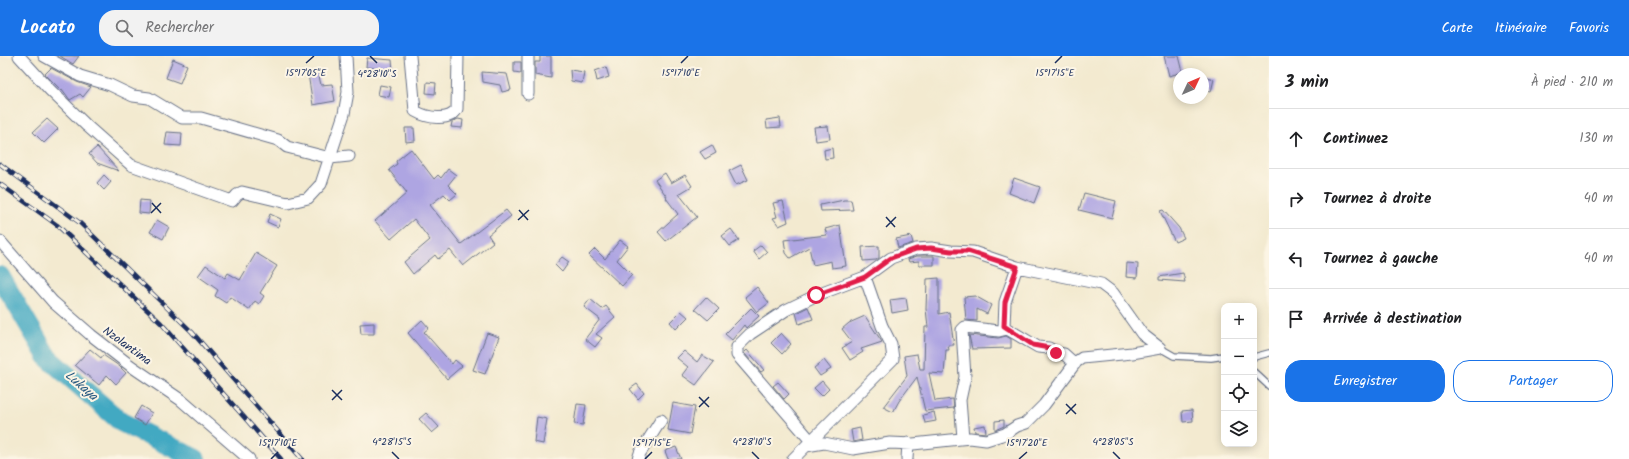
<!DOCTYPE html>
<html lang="fr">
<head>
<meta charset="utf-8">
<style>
	body { margin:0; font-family:Kalam,sans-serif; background:#f2f2f2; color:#202124 }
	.controls { position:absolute; right:12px; bottom:12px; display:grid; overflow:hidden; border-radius:8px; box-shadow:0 2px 10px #0003 }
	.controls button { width:36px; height:36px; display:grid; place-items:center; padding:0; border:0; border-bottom:1px solid #e0e0e0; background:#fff; color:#202124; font:20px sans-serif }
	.compass { position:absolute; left:1173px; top:12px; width:36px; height:36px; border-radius:50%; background:#fff; box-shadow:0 2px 10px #0003; rotate:46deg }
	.stop { position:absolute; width:12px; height:12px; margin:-9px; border:3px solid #e11d48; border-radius:50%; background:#fff }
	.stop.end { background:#e11d48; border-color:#fff; box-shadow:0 1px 4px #0008 }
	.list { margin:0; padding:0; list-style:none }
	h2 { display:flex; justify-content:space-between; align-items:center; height:52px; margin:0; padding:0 16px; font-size:17px }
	h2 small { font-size:13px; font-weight:400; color:#757577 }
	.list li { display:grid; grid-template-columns:26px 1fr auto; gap:12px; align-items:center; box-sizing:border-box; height:60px; padding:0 16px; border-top:1px solid #e0e0e0 }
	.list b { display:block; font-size:15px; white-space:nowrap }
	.list em { font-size:13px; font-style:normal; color:#757577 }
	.actions { display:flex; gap:8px; padding:12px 16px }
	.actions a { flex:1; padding:9px 0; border:1px solid #1a73e8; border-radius:16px; text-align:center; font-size:14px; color:#1a73e8 }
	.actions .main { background:#1a73e8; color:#fff }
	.icon { flex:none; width:22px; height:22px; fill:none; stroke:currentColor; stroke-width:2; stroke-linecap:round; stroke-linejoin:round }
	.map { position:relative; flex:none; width:1269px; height:403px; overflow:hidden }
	header { display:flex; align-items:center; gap:24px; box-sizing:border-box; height:56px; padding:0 20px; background:#1a73e8; color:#fff }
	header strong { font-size:19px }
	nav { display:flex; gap:22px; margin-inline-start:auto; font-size:14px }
	.search { width:280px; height:36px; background:#f2f2f2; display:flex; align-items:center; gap:10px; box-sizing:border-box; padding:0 14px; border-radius:16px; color:#757577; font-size:15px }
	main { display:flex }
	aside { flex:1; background:#fff }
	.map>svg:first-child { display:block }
</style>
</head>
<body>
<header>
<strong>Locato</strong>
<div class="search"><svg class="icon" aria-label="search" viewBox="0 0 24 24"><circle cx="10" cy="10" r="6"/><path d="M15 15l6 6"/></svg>Rechercher</div>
<nav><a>Carte</a><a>Itinéraire</a><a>Favoris</a></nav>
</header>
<main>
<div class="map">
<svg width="1269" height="403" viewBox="0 0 1269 403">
	<rect width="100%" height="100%" fill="#fcf5e5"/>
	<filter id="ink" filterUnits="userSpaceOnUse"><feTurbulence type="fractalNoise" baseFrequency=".025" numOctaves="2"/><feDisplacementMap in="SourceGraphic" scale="8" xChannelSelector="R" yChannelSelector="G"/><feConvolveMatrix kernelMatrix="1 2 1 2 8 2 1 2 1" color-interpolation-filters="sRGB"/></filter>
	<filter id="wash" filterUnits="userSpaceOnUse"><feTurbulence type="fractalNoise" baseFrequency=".012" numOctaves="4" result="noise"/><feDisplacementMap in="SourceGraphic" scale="16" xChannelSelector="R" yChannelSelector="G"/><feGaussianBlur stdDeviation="0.9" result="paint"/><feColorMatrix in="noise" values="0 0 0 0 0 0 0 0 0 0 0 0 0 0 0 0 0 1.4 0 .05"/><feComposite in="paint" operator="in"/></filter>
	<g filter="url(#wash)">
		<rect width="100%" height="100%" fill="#f3ead0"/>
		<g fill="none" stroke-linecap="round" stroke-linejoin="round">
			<path stroke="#42a9c2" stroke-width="20" d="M0,220L48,302L121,366L196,403"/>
		</g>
		<g id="blocks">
			<path fill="#aea5e2" d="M60,0H79L73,8Z
				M540,0H551V22L535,19V6H540Z
				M1164,0H1179L1183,16L1169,20Z
				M367,2L392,4L393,15L366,11Z
				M173,3L187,9L180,27L166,22Z
				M514,6H521V17L514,16Z
				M606,11L609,21L597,25L595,15Z
				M51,12L77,26L91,31L83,41L80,38L70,44L62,33L61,34L45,18Z
				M570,14L584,16L582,27L571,25Z
				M318,16L321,29L332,28L335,45L313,49L308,18Z
				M482,16L507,18L511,34L502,36L500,29L483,26Z
				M1203,20L1214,23L1211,36L1203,34Z
				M427,26L436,27L435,38L426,37Z
				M380,29L391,31L389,41L378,39Z
				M780,62L781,71L767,72L766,64Z
				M47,63L58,73L44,87L33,76Z
				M458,63L463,64L462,72L451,71L452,66Z
				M828,70L830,83L816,85L814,71Z
				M405,72H414L415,85L406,86Z
				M167,76L182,77L181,90L165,89Z
				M712,89L716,97L705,103L700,96Z
				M97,91L119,115L97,107L89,98Z
				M832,92L833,102L825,103L824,94Z
				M411,93L434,123L438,119L441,122L448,113L456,119L448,129L457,138L450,144L444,138L430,149L461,188L506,154L511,160L488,179L493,186L463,210L450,194L438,203L435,199L413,218L404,206L430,184L414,163L391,183L375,165L407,137L389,114L397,108L396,105Z
				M741,109L748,124L736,129L729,115Z
				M665,117L671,127L685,119L692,130L679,138L697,161L666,185L658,176L678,158L666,142L667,141L655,124Z
				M104,119L111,126L104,134L97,127Z
				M1014,122L1040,131L1034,147L1009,137Z
				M1084,137L1116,145L1112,162L1079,154Z
				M140,144L150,145L149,158L139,157Z
				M844,144H851L853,154L821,155L820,149Z
				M783,145L788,166L779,170L773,162L777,161L773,147Z
				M1163,154L1179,172L1184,182L1175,186L1160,155Z
				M270,158L281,163L278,171L267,166Z
				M157,164L169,171L163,183L150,176Z
				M840,169L846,210L832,212L831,205L813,209L809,191L790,202L786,197L784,184L827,179L825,173Z
				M731,173L739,184L730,190L722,180Z
				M911,180L913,187L898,192L896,183Z
				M620,184L628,190L617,204L632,219L622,230L589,199L595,193L605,203Z
				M761,189L767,196L759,203L753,195Z
				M879,190V202L876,204L863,205L862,191Z
				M256,197L277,210L260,237L264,240L259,248L255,245L249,254L230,241L226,247L215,240L218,234L198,220L206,209L225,222L228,217L240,224Z
				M917,200H934V209H919V205L909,206L908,203Z
				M562,201L569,206L562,216L555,209Z
				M1127,207L1138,208L1137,222L1126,221Z
				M1183,217L1185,226L1159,224V221Z
				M939,222V258L949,256L954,289H948L949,294H946L944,318L929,317L935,345L953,343L954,352L925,355L917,321L899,345L893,356L883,351L907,320L904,300L917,298L920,313H924L925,271H928L926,253L927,223Z
				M757,231L769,247L757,256L745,241Z
				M975,240L991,249L987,258L977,253V265L966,264L964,241Z
				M706,241L719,253L708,264L695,253Z
				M906,242L908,254L892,257L890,244Z
				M590,243L602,253L606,250L615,261L596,278L602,282L595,291L585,283L600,263L584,251Z
				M808,251L813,263L799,268L796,257Z
				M751,252L759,260L746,272L744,269L732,284L725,278Z
				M681,255L688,261L676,273L670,266Z
				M865,260L882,286L861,293L863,296L850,304L842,292L852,286L842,273L849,267Z
				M422,264L429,272L424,276L452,308L455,304L462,310L447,323L408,277Z
				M374,267V278H361L360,268Z
				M487,277L499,281L485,318L473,314Z
				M781,277L791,288L782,298L771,287Z
				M969,279L998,282L1006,280L1011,283V292L972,293Z
				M90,293L101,302L103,299L119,310L126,317L116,328L107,319L99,329L75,309Z
				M747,294L764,314L761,316L744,297Z
				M684,295L697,306L702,299L714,306L696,329L682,319L688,311L677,302Z
				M824,304L831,313L820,320L814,312Z
				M822,325L829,333L822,340L814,332Z
				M778,326L789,338L784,343L773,330Z
				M637,328L644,337L638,343L630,333Z
				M673,347L695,351L690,378L668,374Z
				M577,348L586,349L583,369L574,368Z
				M141,350L152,357L145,369L134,362Z
				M1192,354L1193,365L1183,366L1182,355Z
				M934,356L936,365L925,367L923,359Z
				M426,357L439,371L432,377L419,363Z
				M537,361L547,363L543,388L534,386Z
				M1004,364V370L995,374V365Z
				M985,369L986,377L975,376L974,371Z
				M860,372L862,384L853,386L851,374Z
				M676,391L681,403H668L665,395Z"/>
		</g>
	</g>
	<g filter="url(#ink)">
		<use href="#blocks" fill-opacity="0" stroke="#677086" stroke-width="1"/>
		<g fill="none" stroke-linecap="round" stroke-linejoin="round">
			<defs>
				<path id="lane" d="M1160,292L1174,300L1211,302L1224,300
					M1254,301L1269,297
					M1254,316L1269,330"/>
				<path id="street" d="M19,0L50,34L87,70L131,109L232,145L237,139L242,136L288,147L308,142L321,128L344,58L348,36L346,0
					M44,0L80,20L110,29L133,40L149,42L182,62H201L278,84L287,91L330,102L349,100
					M410,0L415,55C427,62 450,66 457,53L458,0
					M528,38V0
					M0,185L53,246L91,279L131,310L181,344L249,403
					M1017,211L1005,246L1004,271L1038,291L1049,292L1056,297L1064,298L1075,308
					M963,382L960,344L965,321L962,274L965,271L999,275L1007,273
					M811,385L737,299V291L750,278L786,254L817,239L865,221L891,202L916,193L931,192L951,195L973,196L1017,211L1101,228L1113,237L1142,278L1160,292
					M806,390L824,387L853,393L890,387L913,388L970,382L986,384L1005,378L1017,370L1026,367L1044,349L1076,306L1082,302L1132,297L1160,292
					M638,403L640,397L661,364
					M793,403L893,303L891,288L882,270L865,221
					M907,403L908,387"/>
			</defs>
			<use href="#lane" stroke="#677086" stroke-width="8"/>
			<use href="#street" stroke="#677086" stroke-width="13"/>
			<use href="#lane" stroke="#fff" stroke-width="5.5"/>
			<use href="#street" stroke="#fff" stroke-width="11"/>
			<defs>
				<path id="rail" d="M0,108L80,167L192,276L302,403
					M0,128L57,169L161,267L281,403"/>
			</defs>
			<use href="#rail" stroke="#1b2f5e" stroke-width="4.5"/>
			<use href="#rail" stroke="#fcf5e5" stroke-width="3" stroke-dasharray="9" stroke-linecap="butt"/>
		</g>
	</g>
	<g fill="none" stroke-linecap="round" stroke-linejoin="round" filter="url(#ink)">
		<path stroke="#e11d48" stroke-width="5" d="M816,239L865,221L891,202L916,193L931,192L951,195H968L1017,211L1005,246L1004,270L1033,289L1049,292L1056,297"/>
	</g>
	<path fill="none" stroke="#1b2f5e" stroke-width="1.5" d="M370,0L377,7M306,7L314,0M681,7L688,0M1055,7L1062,0M152,147L161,157M519,154L528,164M151,157L161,147M886,161L895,171M518,164L529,154M886,171L896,161M332,334L342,344M699,341L709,351M332,344L342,334M1066,348L1076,358M699,351L709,341M1066,358L1076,348M392,396L399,403M752,396L759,403M1113,396L1120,403M271,403L278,396M645,403L652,396M1019,403L1027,396"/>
	<g text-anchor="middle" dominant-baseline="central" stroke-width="4" stroke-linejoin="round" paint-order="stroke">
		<g font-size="12" fill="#1b2f5e" stroke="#fcf5e5">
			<text transform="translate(127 290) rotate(36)">Nzolantima</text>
		</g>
		<g font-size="13" font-style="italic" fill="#295a81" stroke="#fcf5e5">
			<text transform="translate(81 330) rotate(41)">Lukaya</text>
		</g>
	</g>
	<g font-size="10" text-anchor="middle" fill="#1b2f5e" stroke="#fcf5e5" stroke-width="4" stroke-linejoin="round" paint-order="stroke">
		<text x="306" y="20">15°17'05"E</text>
		<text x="681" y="20">15°17'10"E</text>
		<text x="1055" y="20">15°17'15"E</text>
		<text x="377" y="21">4°28'10"S</text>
		<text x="392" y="389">4°28'15"S</text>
		<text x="752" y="389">4°28'10"S</text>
		<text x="1113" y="389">4°28'05"S</text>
		<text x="278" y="390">15°17'10"E</text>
		<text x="652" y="390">15°17'15"E</text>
		<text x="1027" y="390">15°17'20"E</text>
	</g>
</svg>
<div class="controls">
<button>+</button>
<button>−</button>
<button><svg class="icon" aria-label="locate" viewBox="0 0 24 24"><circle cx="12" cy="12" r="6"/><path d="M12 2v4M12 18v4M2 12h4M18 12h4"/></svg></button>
<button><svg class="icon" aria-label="layers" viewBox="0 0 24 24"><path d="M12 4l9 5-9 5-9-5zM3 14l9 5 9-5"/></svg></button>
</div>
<svg class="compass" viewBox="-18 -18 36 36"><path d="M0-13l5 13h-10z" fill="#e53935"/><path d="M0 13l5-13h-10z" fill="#757577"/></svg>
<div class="stop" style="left:816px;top:239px"></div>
<div class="stop end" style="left:1056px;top:297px"></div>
</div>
<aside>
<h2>3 min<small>À pied · 210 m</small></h2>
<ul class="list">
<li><svg class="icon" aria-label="ahead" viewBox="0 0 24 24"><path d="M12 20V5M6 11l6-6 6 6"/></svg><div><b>Continuez</b></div><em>130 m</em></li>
<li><svg class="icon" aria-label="right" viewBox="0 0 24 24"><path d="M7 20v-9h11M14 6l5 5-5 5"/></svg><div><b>Tournez à droite</b></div><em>40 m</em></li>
<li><svg class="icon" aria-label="left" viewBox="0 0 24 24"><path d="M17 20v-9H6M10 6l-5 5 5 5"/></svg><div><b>Tournez à gauche</b></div><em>40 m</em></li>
<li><svg class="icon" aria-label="arrive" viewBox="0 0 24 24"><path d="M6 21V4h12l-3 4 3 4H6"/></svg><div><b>Arrivée à destination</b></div></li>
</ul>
<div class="actions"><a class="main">Enregistrer</a><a>Partager</a></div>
</aside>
</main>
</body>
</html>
